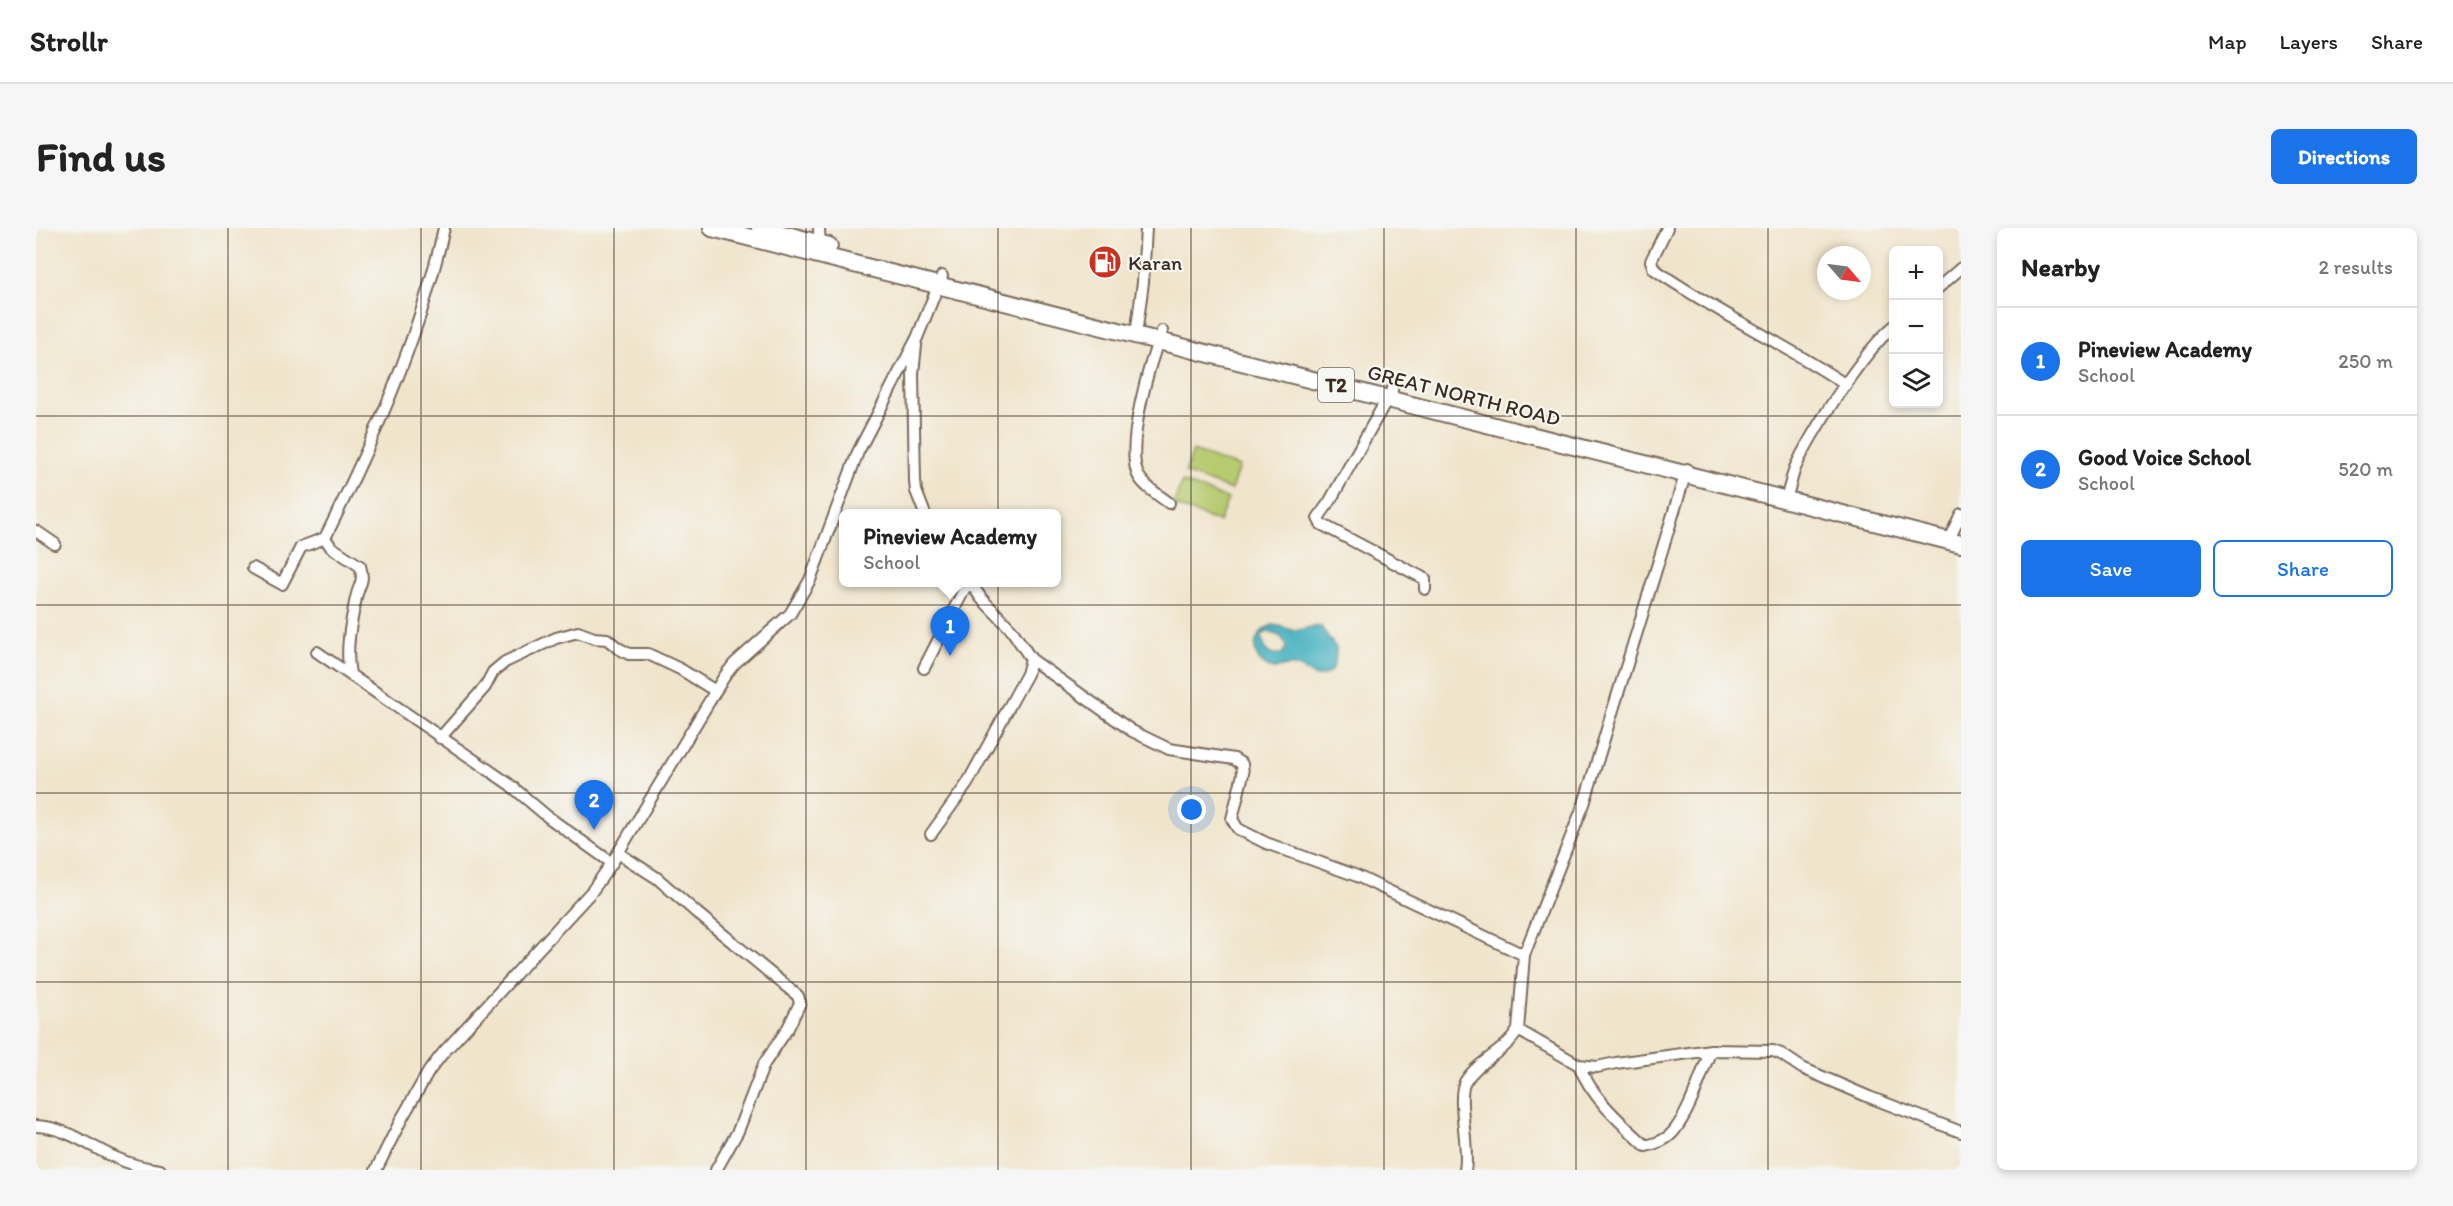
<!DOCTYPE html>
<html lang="en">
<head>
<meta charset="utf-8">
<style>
	body { margin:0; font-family:Itim,sans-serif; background:#f6f6f6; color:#222 }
	.controls { position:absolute; right:18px; top:18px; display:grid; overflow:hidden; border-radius:9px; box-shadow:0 3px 9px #0003 }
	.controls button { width:54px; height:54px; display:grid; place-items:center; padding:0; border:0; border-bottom:2px solid #e0e0e0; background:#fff; color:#222; font:30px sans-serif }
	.compass { position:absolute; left:1781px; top:18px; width:54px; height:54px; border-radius:50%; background:#fff; box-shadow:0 3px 9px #0003; rotate:118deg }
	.you { position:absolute; left:1156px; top:582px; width:21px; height:21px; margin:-15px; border:4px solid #fff; border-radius:50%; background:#1a73e8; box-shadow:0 0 0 9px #1a73e833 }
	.badge { display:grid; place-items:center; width:39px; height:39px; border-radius:50%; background:#1a73e8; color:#fff; font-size:20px; font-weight:700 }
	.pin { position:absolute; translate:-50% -50px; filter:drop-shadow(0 2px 3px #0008) }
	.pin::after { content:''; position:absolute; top:32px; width:21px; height:18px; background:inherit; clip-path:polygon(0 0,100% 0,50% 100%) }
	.popup { position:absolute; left:803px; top:281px; width:222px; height:78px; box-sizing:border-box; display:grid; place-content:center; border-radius:9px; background:#fff; filter:drop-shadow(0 2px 4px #0005); font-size:20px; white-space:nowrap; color:#767676 }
	.popup b { font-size:22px; color:#222 }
	.popup::after { content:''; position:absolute; left:50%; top:100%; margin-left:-12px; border:12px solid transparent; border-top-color:#fff }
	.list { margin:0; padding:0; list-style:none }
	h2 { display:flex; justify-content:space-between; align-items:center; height:78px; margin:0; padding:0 24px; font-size:26px }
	h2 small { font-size:20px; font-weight:400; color:#767676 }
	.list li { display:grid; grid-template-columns:39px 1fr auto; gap:18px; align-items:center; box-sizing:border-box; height:108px; padding:0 24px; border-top:2px solid #e0e0e0 }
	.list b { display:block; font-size:22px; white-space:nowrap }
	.list p { margin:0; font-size:20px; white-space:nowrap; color:#767676 }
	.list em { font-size:20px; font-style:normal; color:#767676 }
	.actions { display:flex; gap:12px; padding:18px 24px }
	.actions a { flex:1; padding:14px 0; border:2px solid #1a73e8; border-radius:9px; text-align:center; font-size:21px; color:#1a73e8 }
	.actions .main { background:#1a73e8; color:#fff }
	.icon { flex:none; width:33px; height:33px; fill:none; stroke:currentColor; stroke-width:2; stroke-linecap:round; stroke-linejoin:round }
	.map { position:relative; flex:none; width:1925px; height:942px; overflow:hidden; border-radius:9px }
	header { display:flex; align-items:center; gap:36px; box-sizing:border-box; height:84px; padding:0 30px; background:#fff; border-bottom:2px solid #e0e0e0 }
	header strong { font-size:28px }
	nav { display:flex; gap:33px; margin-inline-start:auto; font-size:21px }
	.intro { display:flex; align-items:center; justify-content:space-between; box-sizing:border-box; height:144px; padding:0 36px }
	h1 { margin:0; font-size:42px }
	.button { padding:15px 27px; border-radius:9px; background:#1a73e8; color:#fff; font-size:21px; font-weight:700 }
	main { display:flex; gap:36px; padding:0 36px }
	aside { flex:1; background:#fff; border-radius:9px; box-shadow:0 3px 9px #0003 }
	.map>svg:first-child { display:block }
</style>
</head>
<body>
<header>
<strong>Strollr</strong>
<nav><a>Map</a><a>Layers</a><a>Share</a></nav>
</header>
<div class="intro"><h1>Find us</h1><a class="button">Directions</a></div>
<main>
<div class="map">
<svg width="1925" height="942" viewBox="0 0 1925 942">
	<rect width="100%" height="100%" fill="#f6f6f2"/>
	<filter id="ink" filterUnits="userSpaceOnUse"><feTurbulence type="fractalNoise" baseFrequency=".0167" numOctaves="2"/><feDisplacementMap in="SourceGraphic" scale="12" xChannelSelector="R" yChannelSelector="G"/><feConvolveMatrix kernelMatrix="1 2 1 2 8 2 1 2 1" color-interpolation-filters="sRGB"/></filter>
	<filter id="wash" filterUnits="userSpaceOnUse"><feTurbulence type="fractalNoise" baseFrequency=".008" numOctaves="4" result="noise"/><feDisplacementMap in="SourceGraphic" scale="24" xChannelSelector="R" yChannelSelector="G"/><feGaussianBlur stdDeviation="1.35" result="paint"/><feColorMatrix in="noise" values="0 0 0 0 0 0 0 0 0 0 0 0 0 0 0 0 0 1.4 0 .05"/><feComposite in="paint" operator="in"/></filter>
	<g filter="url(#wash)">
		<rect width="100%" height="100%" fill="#f0e5cc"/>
		<path fill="#b6ca6e" stroke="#787a46" stroke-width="1.5" d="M1157,223L1203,239L1195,262L1149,245Z
			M1146,254L1192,271L1183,294L1137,277Z"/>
		<path fill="#42b0bf" stroke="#3e6d6e" stroke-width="1.5" fill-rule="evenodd" d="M1237,397C1245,398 1249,400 1256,402C1265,404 1275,396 1285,399L1300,420C1300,437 1297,448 1280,449C1263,438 1258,435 1238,441C1213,435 1213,405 1237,397ZM1232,404C1242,407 1248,408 1250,419L1246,426H1235L1230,423L1225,407Z"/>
	</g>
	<g filter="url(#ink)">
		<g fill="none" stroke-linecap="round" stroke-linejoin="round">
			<defs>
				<path id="minor" d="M783,0L784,21
					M1631,0L1615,33L1618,41C1679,84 1748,115 1810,157
					M1902,60L1925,40
					M1126,103C1114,133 1089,218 1102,247C1108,259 1123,267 1133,275
					M1100,107L1107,54L1110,0
					M880,117L877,146L879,253L880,263L889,286
					M1356,162L1294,273L1282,290L1285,296L1389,351V361
					M1749,271C1754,262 1755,251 1759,240C1777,202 1826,125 1858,98
					M0,303L19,316
					M1916,305L1925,286
					M289,310L295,319L324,338C329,355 323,355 320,370C315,394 309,421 314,446
					M217,340L246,356L265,319L289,310C338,211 384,109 408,0
					M934,354L945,370L975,401L995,431L1096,503L1133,521L1198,531L1206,536L1207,546L1196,591L1202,601L1230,615L1321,648L1488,727
					M281,424L473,556L512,589L576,635
					M888,440L932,354
					M404,510L449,459L457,444L469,434L520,410L542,404L558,410L571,411L582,420L593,426H612L644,441L678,462
					M895,606L931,556L991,446L995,431
					M582,625L621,650L661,685L762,768L764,775L752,800L728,836L702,903L680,942
					M1482,802L1543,837L1561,839L1580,835L1675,822L1737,823L1745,826L1766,840L1833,869L1925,904
					M1543,837C1555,869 1585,895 1610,918C1621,915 1631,912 1638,903C1656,880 1664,848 1675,822
					M0,898C30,899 53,918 78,929C93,936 108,940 124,942
					M340,942L366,890L393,843L407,825L556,663L576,635L688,449L698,436L754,386L774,352L822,224L881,110L906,48
					M1429,942C1434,919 1420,870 1429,854C1441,833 1470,824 1482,802L1488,727L1548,576L1651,241"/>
				<path id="highway" d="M676,0L1925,316
					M724,0L793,18"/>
			</defs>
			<use href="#minor" stroke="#7a6b5b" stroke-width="14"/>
			<use href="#highway" stroke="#7a6b5b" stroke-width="20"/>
			<use href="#minor" stroke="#fff" stroke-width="10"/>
			<use href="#highway" stroke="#fff" stroke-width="16"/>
		</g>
	</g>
	<path fill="none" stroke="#3b2a1e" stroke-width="1.5" stroke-opacity="0.55" d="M192,0V942M385,0V942M578,0V942M770,0V942M962,0V942M1155,0V942M1348,0V942M1540,0V942M1732,0V942M0,188H1925M0,377H1925M0,565H1925M0,754H1925"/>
	<defs>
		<symbol id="fuel-disc" viewBox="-11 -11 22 22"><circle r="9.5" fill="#c8321e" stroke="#f6f6f2"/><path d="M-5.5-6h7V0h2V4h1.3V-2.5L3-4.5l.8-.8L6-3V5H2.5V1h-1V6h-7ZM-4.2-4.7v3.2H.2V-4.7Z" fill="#fff"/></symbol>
	</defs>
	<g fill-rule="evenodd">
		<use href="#fuel-disc" x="1050" y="15" width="38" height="38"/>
	</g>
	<g text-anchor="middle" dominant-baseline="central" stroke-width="4.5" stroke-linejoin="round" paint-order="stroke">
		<rect fill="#f6f6f2" stroke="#73675e" stroke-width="1.5" x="1282" y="140" width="36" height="34" rx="4.5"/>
		<g font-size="20" font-weight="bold" fill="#3b2a1e">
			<text x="1300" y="157">T2</text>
		</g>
		<g font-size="21" fill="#3b2a1e" stroke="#f6f6f2" text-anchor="start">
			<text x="1092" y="34">Karan</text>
		</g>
		<g font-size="21" fill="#3b2a1e" stroke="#f6f6f2">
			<text transform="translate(1428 167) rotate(14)">GREAT NORTH ROAD</text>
		</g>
	</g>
</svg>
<div class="controls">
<button>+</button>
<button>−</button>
<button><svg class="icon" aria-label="layers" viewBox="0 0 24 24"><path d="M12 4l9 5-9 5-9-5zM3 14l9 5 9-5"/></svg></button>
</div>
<svg class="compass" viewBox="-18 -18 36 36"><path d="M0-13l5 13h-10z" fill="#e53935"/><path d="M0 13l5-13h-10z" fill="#767676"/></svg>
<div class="you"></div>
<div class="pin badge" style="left:914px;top:428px">1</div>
<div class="popup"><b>Pineview Academy</b>School</div>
<div class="pin badge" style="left:558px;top:602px">2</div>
</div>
<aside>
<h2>Nearby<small>2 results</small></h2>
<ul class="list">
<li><span class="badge">1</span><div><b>Pineview Academy</b><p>School</p></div><em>250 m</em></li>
<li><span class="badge">2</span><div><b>Good Voice School</b><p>School</p></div><em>520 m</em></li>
</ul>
<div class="actions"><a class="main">Save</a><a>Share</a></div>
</aside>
</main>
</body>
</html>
